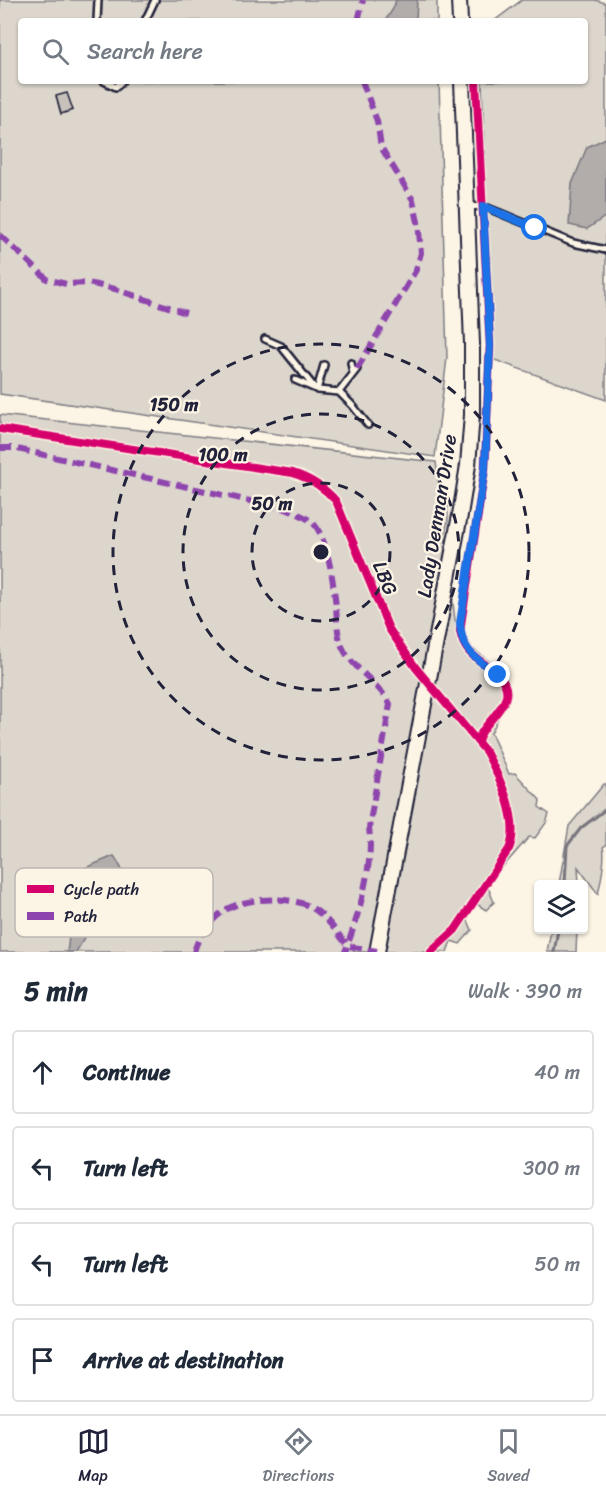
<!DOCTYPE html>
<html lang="en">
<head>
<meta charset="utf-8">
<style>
	body { margin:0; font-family:Sriracha,sans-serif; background:#f6f6f7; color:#1f2937 }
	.controls { position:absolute; right:18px; bottom:18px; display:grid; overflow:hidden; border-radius:6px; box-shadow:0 2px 4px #0004 }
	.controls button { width:54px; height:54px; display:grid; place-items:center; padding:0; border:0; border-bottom:2px solid #e0e1e3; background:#fff; color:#1f2937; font:30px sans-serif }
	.stop { position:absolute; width:18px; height:18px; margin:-14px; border:4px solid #1a73e8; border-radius:50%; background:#fff }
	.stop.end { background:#1a73e8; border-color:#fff; box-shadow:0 2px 6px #0008 }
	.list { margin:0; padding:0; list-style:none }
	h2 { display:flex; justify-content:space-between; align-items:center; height:78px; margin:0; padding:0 24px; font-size:26px }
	h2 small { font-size:20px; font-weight:400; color:#747a83 }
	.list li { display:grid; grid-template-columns:39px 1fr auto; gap:18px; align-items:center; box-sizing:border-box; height:84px; margin:0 12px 12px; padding:0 12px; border:2px solid #e0e1e3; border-radius:6px }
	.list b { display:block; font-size:22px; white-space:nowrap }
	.list em { font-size:20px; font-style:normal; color:#747a83 }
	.icon { flex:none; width:33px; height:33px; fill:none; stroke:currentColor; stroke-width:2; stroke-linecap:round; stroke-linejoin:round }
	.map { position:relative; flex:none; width:606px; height:952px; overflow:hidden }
	.search { position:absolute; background:#fff; box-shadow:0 2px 4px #0004; left:18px; right:18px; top:18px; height:66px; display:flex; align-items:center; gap:15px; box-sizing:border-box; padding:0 21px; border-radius:6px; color:#747a83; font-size:22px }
	.sheet { height:462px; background:#fff }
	nav { display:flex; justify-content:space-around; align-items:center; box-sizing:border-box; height:84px; border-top:2px solid #e0e1e3; background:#fff; font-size:16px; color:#747a83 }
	nav a { display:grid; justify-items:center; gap:3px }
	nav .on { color:#22223b }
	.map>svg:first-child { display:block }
</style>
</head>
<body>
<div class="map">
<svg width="606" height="952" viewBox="0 0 606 952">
	<rect width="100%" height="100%" fill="#fcf5e5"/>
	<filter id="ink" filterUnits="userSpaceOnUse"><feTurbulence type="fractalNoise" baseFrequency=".0167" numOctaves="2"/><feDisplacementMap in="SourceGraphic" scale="12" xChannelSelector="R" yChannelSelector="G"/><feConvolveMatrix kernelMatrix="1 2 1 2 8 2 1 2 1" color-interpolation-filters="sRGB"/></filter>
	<g filter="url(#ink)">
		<path fill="#dcd6cc" stroke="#7f7c84" stroke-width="1.5" d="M0,0H437V21H21V81H439L447,358L435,457L0,394Z
			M522,0H595L606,3V400L492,359L482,81H585V21H494Z
			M0,415L436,462L441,501L448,503V521L445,534L455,620L472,648L501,670L509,697L491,733L509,774L515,773L540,800L539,807L549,814L546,823L535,838L529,837L487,885L494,902L486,910L472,901L461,914L467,918L472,930L460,944L451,941L447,952H0Z
			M604,784H606V845L603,847C606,859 601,881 598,894L578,867L579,884H559L569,826Z
			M551,930H577L576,952H547Z"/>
		<path fill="#b2adab" stroke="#78757e" stroke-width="1.5" fill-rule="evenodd" d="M396,0H417L416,21H385L393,9Z
			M606,138V216L587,229L569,225L572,184L587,147Z
			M114,856C125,871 136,905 135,924L130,928C116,928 102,931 88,932L76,952H67C72,925 67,896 80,870ZM107,895L112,897L120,907L118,914L110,921L90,920L87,916C93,906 97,900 107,895Z"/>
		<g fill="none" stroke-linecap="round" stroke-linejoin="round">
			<path stroke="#78757e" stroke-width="3" d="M565,884L567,846L581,828L606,809
				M554,952L558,930"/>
		</g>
		<path fill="#c6c1bb" stroke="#22223b" stroke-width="1.5" d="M67,93L73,110L61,114L56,96Z"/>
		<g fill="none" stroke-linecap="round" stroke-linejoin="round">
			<defs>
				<path id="service" d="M97,21L98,0
					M145,21L155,0
					M104,81L116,87L122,81
					M468,207L483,206L573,243L606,250
					M265,339L281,346L314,387
					M351,363L353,373
					M295,380L318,390L339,392L353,406L368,425
					M317,390L324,365
					M339,392L357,369"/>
				<path id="tertiary" d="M459,0L460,21
					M377,952L460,515L468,465L472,415V344L462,81"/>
			</defs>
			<use href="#service" stroke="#22223b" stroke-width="10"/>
			<use href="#tertiary" stroke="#22223b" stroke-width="18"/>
			<use href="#service" stroke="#fcf5e5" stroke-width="5"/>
			<use href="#tertiary" stroke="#fcf5e5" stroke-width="14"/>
			<path stroke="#8e44ad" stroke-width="6" stroke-dasharray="12 6" stroke-linecap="butt" d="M358,21L363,0
				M0,235L47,279L66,284L88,283L115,289L186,313
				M357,369L416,270L421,253L418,222L413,200L381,147L377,121L362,81
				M0,448H13L286,509C295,513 306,516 314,524C328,539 334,587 336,607C337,619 337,633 341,644C349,666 378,682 390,704L369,828C374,865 358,917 345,952
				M194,952C198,935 212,918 227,909C247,898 288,896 309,906C326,915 336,932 348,946L377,951"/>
			<defs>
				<path id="cycleway" d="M476,81L490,345L485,468L460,631C465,659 482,658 499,676C523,701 482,720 478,741
					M0,429L293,473C311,479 324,487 336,501L389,629L416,668L486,752C500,778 521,821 509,849L455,930L431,952"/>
			</defs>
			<use href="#cycleway" stroke="#fcf5e5" stroke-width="11"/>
			<use href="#cycleway" stroke="#d6006c" stroke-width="8"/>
		</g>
	</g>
	<g fill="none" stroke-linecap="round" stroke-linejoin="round" filter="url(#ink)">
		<path stroke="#1a73e8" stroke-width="8" d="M498,675C478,659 461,653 460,623L485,468L490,345L483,206L535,228"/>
	</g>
	<g fill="none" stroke="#22223b" stroke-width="3" stroke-dasharray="10 8">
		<circle cx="321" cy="552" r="69"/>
		<circle cx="321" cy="552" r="138"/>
		<circle cx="321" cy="552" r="208"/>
	</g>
	<g text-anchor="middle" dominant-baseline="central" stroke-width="4.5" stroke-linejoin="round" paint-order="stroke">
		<g font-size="20" fill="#22223b" stroke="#fcf5e5">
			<text transform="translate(437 516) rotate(-81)">Lady Denman Drive</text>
			<text transform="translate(385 578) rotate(68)">LBG</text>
		</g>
	</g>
	<rect x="15" y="868" width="198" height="69" rx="9" fill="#fcf5e5" stroke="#bbb6b2" stroke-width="1.5"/>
	<rect x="27" y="885" width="27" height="8" fill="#d6006c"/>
	<rect x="27" y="912" width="27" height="8" fill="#8e44ad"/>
	<g font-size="16" fill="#22223b">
		<text x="64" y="895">Cycle path</text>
		<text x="64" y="922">Path</text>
	</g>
	<circle cx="321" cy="552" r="9" fill="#22223b" stroke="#fcf5e5" stroke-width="3"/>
	<g font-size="18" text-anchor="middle" font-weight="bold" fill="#22223b" stroke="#fcf5e5" stroke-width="4.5" stroke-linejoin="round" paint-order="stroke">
		<text x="174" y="411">150 m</text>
		<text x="223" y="461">100 m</text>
		<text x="272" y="510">50 m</text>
	</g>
</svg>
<div class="controls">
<button><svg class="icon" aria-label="layers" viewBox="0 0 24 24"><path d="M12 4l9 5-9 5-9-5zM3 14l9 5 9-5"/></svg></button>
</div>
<div class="stop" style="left:535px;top:228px"></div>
<div class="stop end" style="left:498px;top:675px"></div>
<div class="search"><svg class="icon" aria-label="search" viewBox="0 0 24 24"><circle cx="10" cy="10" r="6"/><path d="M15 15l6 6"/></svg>Search here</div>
</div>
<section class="sheet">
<h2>5 min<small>Walk · 390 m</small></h2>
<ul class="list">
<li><svg class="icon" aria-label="ahead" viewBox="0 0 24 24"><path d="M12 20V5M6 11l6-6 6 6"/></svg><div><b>Continue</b></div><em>40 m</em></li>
<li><svg class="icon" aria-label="left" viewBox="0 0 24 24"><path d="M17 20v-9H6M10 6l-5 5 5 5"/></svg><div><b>Turn left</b></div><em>300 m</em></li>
<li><svg class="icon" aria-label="left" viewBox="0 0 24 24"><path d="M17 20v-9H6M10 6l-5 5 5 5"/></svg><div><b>Turn left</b></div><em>50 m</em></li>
<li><svg class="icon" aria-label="arrive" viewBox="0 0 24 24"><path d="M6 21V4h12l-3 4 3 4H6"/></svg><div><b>Arrive at destination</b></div></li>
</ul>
</section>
<nav>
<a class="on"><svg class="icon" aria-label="map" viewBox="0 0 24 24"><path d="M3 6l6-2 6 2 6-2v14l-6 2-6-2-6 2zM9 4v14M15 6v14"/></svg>Map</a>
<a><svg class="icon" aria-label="directions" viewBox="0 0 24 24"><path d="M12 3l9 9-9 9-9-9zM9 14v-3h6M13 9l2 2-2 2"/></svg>Directions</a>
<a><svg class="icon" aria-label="saved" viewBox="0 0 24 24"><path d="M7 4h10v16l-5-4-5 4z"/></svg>Saved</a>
</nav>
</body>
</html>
